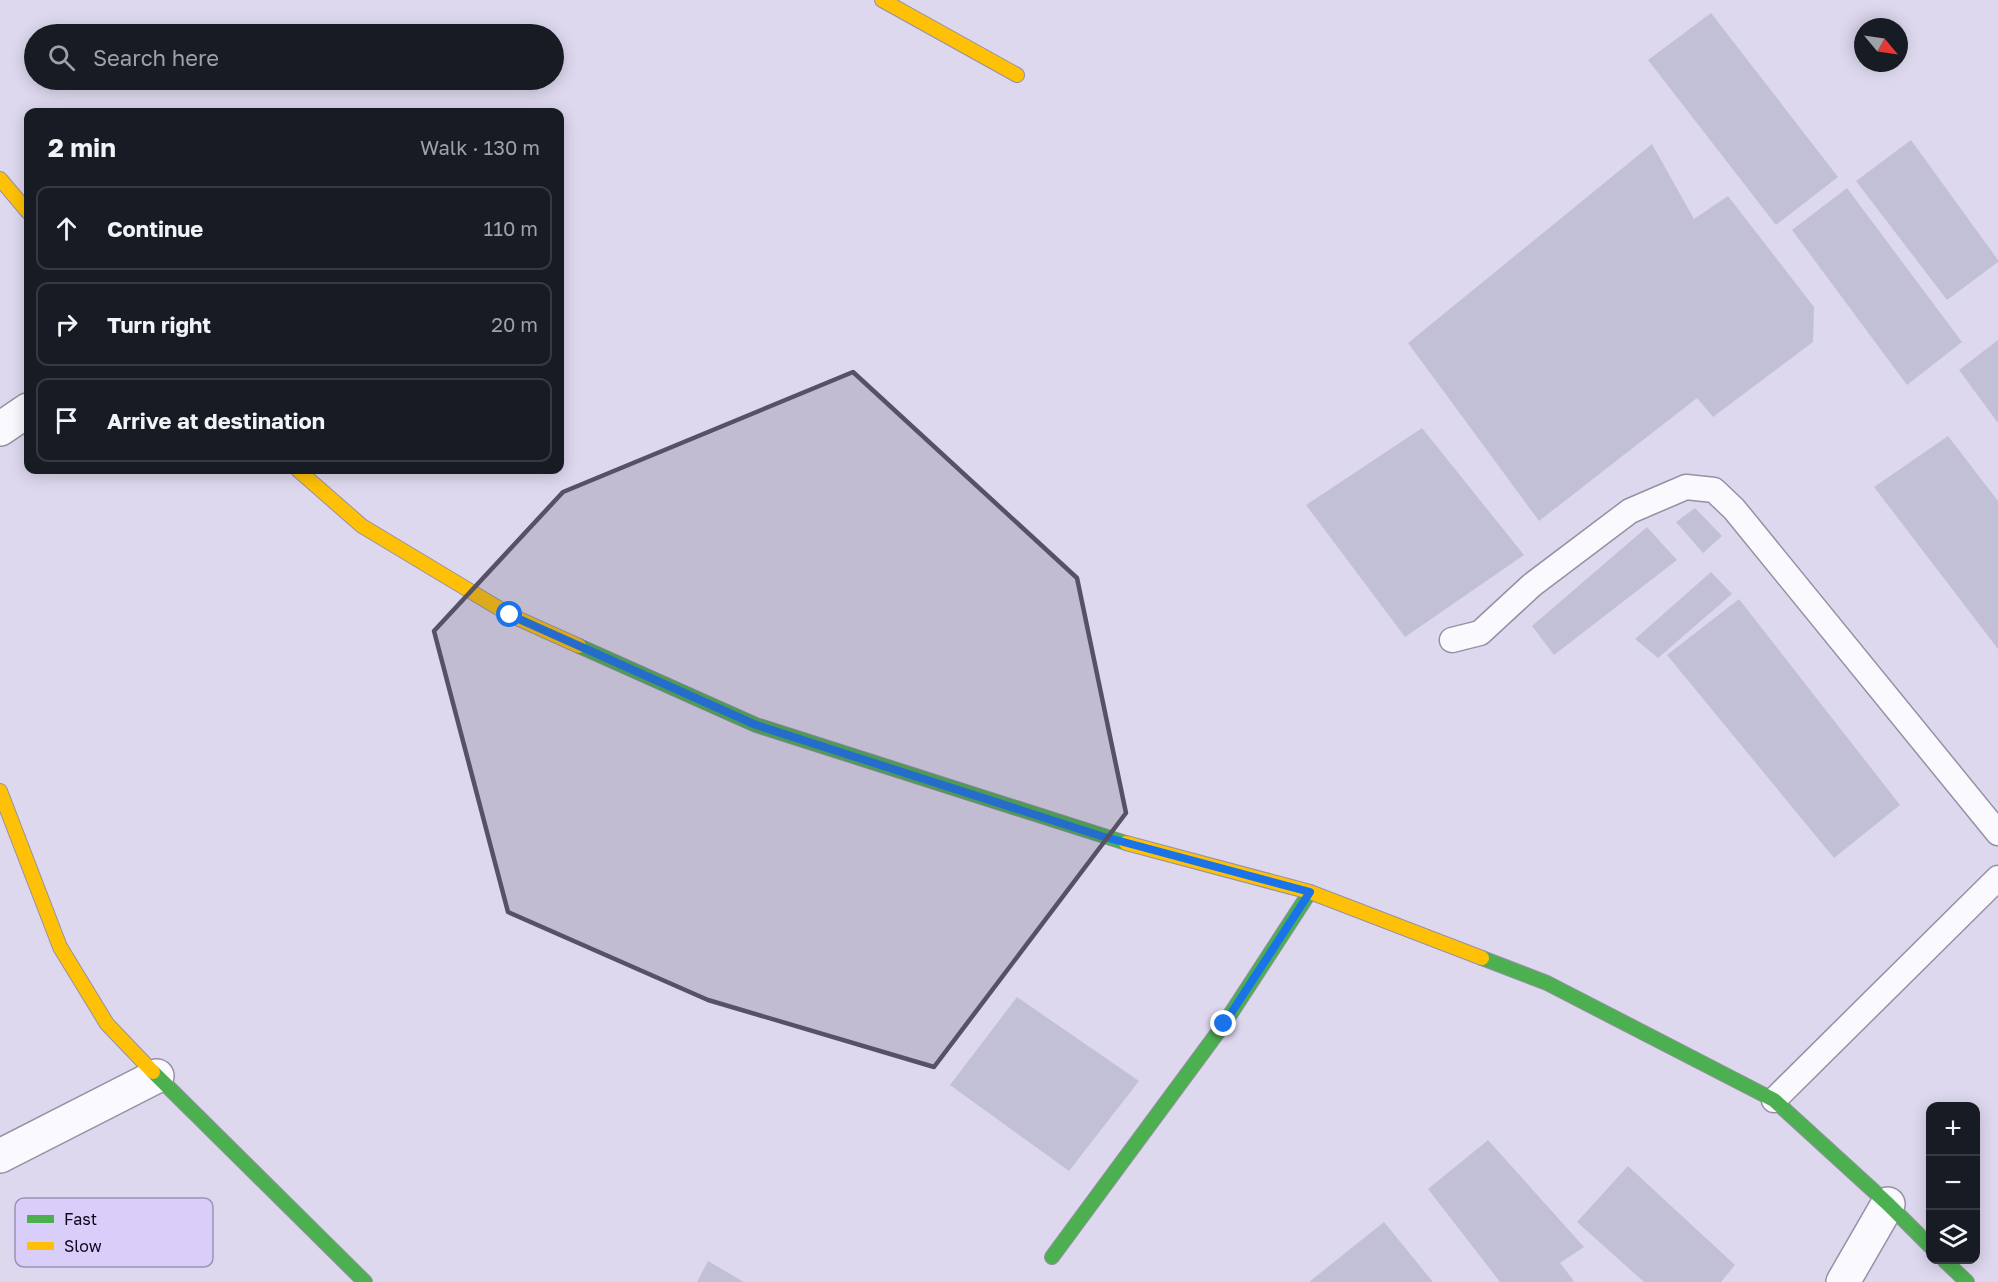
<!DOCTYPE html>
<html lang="en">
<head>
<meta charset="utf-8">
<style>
	body { margin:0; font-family:"Golos Text",sans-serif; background:#242831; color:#f1f3f6 }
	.controls { position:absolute; right:18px; bottom:18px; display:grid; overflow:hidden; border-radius:12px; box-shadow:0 3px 15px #0003 }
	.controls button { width:54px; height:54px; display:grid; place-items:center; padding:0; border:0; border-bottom:2px solid #363941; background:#171b24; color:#f1f3f6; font:30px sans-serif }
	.compass { position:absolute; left:1854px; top:18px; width:54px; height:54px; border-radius:50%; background:#171b24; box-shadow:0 3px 15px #0003; rotate:119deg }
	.stop { position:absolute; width:18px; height:18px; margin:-14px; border:4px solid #1a73e8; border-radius:50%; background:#fff }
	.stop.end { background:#1a73e8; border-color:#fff; box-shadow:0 2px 6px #0008 }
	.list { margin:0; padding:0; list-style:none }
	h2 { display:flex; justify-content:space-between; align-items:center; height:78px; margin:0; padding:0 24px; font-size:26px }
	h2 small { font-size:20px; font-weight:400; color:#9ea1a6 }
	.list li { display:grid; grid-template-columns:39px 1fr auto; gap:18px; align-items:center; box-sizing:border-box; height:84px; margin:0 12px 12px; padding:0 12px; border:2px solid #363941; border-radius:12px }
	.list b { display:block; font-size:22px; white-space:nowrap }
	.list em { font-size:20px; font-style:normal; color:#9ea1a6 }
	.icon { flex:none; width:33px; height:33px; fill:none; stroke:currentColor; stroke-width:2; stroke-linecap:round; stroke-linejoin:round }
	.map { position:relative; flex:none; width:1998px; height:1282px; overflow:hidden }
	.search { position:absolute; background:#171b24; box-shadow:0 3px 15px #0003; left:24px; top:24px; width:540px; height:66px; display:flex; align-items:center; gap:15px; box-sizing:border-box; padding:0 21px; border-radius:33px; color:#9ea1a6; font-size:22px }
	.panel { position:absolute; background:#171b24; box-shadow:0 3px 15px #0003; left:24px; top:108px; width:540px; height:366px; border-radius:12px }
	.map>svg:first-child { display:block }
</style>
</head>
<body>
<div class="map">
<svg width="1998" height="1282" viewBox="0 0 1998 1282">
	<rect width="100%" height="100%" fill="#ded8ef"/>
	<path fill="#c1c0d7" d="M1711,13L1838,177L1776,225L1648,60Z
		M1911,140L1998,260V262L1947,300L1856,181Z
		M1652,144L1694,219L1728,196L1814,307L1813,342L1713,417L1697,398L1539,521L1408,343Z
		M1847,188L1962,342L1907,385L1792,230Z
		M1998,340V423L1959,370Z
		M1422,428L1524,555L1405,637L1306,505Z
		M1948,436L1998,501V649L1874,487Z
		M1695,508L1722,536L1703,553L1676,522Z
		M1647,527L1677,560L1554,655L1532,626Z
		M1711,572L1732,594L1658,658L1635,639Z
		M1739,599L1900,805L1834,858L1667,655Z
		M1017,997L1139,1081L1069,1171L950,1085Z
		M1488,1140L1584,1247L1560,1263L1574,1281L1572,1282H1500L1428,1189Z
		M1628,1166L1735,1265L1721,1282H1644L1577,1222Z
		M1384,1222L1433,1282H1309Z
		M708,1261L744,1282H697Z"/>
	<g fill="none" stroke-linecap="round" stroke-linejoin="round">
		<defs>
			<path id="lane" d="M1452,640L1480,633L1532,585L1630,511L1686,487L1714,490L1734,509L1998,833
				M1774,1100L1998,878"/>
			<path id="street" d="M0,429L28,410
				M0,1156L157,1076
				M1843,1282L1888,1204"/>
			<path id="fast" d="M579,646L756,725L1126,843
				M1482,958L1547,983L1774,1100L1888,1204L1930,1246
				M153,1072L365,1282
				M1052,1257L1224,1024L1310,892
				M1944,1260L1967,1282"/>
			<path id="slow" d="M882,0L1017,75
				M0,179L28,212
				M298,470L362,526L510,615L579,646
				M0,791L60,947L107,1024L153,1072
				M1126,843L1310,892L1482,958"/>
		</defs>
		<use href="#lane" stroke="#9690a4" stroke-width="27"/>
		<use href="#street" stroke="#9690a4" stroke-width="36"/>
		<use href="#fast" stroke="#9690a4" stroke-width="16"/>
		<use href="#slow" stroke="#9690a4" stroke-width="16"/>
		<use href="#lane" stroke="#faf9fd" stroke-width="24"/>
		<use href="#street" stroke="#faf9fd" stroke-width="33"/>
		<use href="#fast" stroke="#4caf50" stroke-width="14"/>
		<use href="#slow" stroke="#ffc107" stroke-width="14"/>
	</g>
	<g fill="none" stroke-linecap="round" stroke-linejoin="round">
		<path stroke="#1a73e8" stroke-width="8" d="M510,615L756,725L1101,836L1310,892L1224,1024"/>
	</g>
	<path fill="#575165" fill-opacity="0.2" stroke="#575165" stroke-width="4.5" stroke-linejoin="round" d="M853,372L1077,578L1126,813L934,1067L708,1000L508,912L434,631L563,492Z"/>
	<rect x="15" y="1198" width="198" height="69" rx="9" fill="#d9cef9" stroke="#9c93b6" stroke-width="1.5"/>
	<rect x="27" y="1215" width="27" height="8" fill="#4caf50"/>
	<rect x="27" y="1242" width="27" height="8" fill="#ffc107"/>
	<g font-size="16" fill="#0e081a">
		<text x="64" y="1225">Fast</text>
		<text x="64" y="1252">Slow</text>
	</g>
</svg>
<div class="controls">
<button>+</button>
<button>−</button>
<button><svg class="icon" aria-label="layers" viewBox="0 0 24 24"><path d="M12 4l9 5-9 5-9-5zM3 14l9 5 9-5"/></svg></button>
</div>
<svg class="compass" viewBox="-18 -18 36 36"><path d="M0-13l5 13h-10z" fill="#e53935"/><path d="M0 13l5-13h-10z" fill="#9ea1a6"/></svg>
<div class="stop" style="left:510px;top:615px"></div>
<div class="stop end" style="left:1224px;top:1024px"></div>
<div class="search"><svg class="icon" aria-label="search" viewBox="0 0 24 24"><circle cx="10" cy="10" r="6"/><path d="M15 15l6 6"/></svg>Search here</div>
<section class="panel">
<h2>2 min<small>Walk · 130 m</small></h2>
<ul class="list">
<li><svg class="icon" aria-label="ahead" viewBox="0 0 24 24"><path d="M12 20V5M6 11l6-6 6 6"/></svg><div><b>Continue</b></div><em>110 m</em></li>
<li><svg class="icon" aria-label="right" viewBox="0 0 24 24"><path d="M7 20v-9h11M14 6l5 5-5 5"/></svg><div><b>Turn right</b></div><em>20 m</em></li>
<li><svg class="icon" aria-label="arrive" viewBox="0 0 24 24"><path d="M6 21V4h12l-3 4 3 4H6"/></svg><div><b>Arrive at destination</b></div></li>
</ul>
</section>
</div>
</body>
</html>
